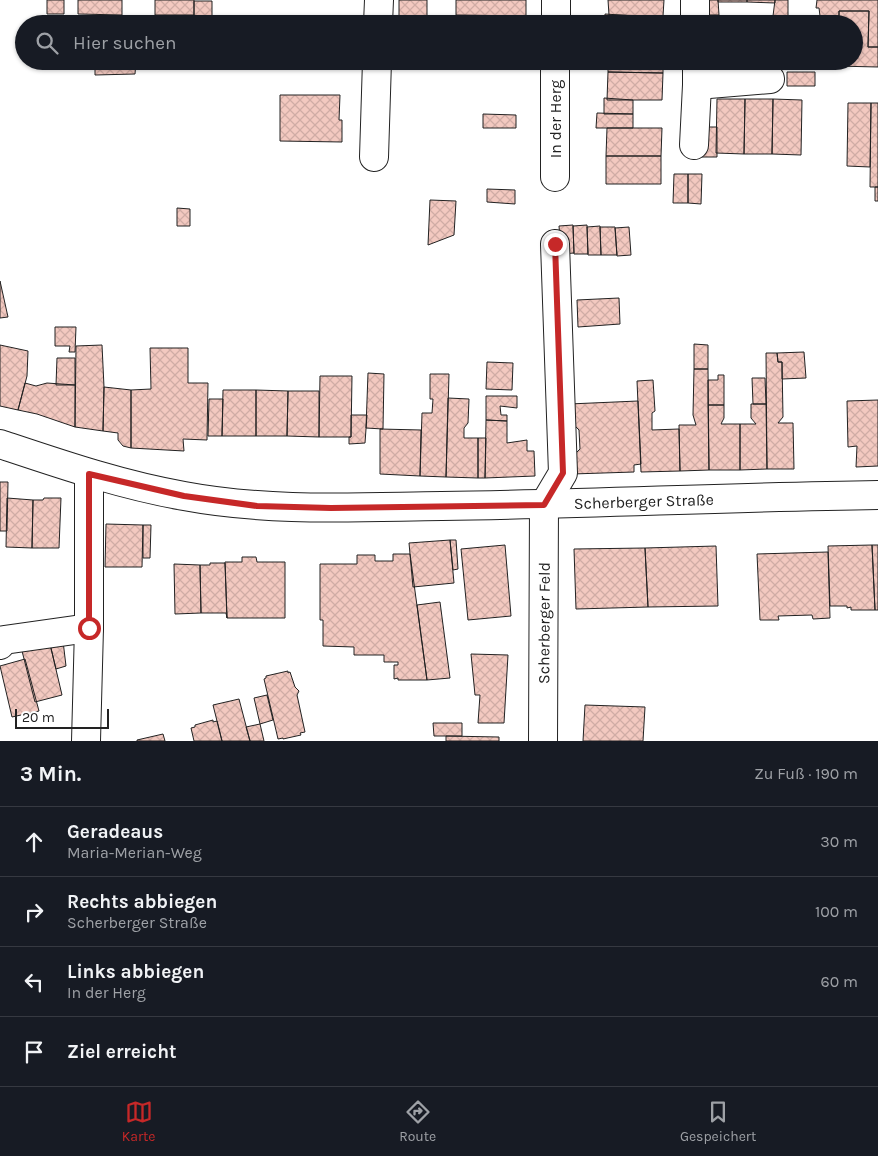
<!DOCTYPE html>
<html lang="de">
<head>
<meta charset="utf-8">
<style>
	body { margin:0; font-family:Karla,sans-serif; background:#20242c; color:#f1f3f6 }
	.scale { position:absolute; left:15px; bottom:12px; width:94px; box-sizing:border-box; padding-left:5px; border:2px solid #222; border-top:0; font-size:14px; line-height:18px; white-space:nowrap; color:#222; -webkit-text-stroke:4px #fff; paint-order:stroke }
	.stop { position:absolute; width:15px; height:15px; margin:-11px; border:4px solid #c62828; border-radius:50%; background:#fff }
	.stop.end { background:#c62828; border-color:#fff; box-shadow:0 1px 5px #0008 }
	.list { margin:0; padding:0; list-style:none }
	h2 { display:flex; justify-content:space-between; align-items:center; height:65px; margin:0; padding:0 20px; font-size:21px }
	h2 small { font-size:16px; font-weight:400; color:#9ea1a6 }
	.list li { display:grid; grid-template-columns:32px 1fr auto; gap:15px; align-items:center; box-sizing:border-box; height:70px; padding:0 20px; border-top:1px solid #363941 }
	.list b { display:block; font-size:19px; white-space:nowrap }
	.list p { margin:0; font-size:16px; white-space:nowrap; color:#9ea1a6 }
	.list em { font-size:16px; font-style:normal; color:#9ea1a6 }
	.icon { flex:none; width:28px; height:28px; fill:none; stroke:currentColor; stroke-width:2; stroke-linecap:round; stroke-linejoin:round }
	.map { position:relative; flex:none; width:878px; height:741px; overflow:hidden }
	.search { position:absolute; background:#171b24; box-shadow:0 1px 4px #0004; left:15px; right:15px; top:15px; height:55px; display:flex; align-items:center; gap:12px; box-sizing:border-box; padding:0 18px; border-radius:28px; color:#9ea1a6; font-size:19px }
	.sheet { height:345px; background:#171b24 }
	nav { display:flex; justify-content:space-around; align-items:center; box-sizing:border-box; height:70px; border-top:1px solid #363941; background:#171b24; font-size:14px; color:#9ea1a6 }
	nav a { display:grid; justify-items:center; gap:2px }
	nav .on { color:#c62828 }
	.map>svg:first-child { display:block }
</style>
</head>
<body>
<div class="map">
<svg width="878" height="741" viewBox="0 0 878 741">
	<defs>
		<pattern id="building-cross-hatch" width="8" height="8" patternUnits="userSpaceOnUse" patternTransform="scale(1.25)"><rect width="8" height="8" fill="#f3c9c0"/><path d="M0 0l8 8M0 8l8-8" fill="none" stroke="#d0aca5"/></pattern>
	</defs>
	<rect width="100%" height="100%" fill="#fff"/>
	<path fill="url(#building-cross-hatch)" stroke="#222" d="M47,0H64V14H47Z
		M78,0H122V15L78,14Z
		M155,0H194V15H155Z
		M399,0H427V24H399Z
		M456,0H526V16L456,15Z
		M608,0H664L663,16L609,15Z
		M705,0H718L719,15H704Z
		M718,0H747V2H718Z
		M747,0H775V3L747,2Z
		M775,0H788V16H773Z
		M817,0H878V47H868L869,11H839V16H820L819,8H816Z
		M194,1H212V24H194Z
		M839,11H869L868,47H878V67L791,65V61H854V24H819L820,16H839Z
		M605,14L635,16L634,24H605Z
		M95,61H136L135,74L95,75Z
		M608,61H663V73L608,72Z
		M608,72L663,73L662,100H607Z
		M787,72H815V86H787Z
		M280,95H340L339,120H342V142L280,141Z
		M604,98L633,100V114H604Z
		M717,99H745L744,154L716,153Z
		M745,99H773L772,154H744Z
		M773,99L802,100L801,155L772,154Z
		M848,103H871L870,167L847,166Z
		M871,103H878V187H870Z
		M597,113L633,114V128H596Z
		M483,114L516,115V128H483Z
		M702,127H717V157H702Z
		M607,128H662L661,156H606Z
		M606,156H661V184H606Z
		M674,174H688V203H673Z
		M688,174H702L701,204L688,203Z
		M875,187H878V201H875Z
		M487,189L515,190V204L487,202Z
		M430,200L456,201L454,235L428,245Z
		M177,208L190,209V226H177Z
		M573,225L574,253L561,254L559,226Z
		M587,225L588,254H574L573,226Z
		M600,226L601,255H588L587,227Z
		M600,227H615L617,255H601Z
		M629,227L631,255L617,256L615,228Z
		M0,281L8,317L0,318Z
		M619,298L620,324L578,327L577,300Z
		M55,327H76L75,352H69L70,346H55Z
		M694,344L708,345V369H694Z
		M0,345L28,351L27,376L18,410L0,406Z
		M102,345L104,387L103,431L75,427L76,346Z
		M150,348H188V383H208L207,440L183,439L184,451L131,448V390L151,389Z
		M804,352L806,378L782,379V362H778L777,353Z
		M766,353H777L778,362H782L783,417L778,423H793L794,469H767Z
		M57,358H75V385H56Z
		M487,362L513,363L512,390L486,389Z
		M694,369H708L709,470L680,471L679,425H696L693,415Z
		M368,373L384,374L383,429L366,428Z
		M430,374H449L446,477L420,476L422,413H432L433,399H430Z
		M718,375H724V405H708V380H718Z
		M320,376H352L351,437H319Z
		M752,378H765L766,404H753Z
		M653,380L655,411L652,413V430L679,429L680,471L641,472L637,381Z
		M25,383L36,386L47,383L75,385V427L37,414L18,410Z
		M104,387L131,390V448L123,446L118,440V433L103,431Z
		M223,390H256V436H222Z
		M256,390L288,391L287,436H256Z
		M288,391H319V437L287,436Z
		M486,396H517V408L500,406L501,415H507V421L486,420Z
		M448,398L469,399L468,423L464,428V438H478V478L446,477Z
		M209,399H223L222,436H208Z
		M878,400V466L856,467L857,446L848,447L847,401Z
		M638,401L641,464L634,465V472L572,474L575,454L580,449L579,430L574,425L569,404Z
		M751,404H766L767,469L740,470V424H756L751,418Z
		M708,405H724V418L721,424H740V470H709Z
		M351,415H367L365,443L349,444V437H351Z
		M486,420L507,421V443L527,440V451H534L535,476L485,478Z
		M380,429L421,430L420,476L380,474Z
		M478,438H486L485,478H478Z
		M0,482H8L7,531H0Z
		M7,498L33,500L32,548L6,547Z
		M44,498H61L59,548H32L33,500H43Z
		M106,524L143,525L142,567H105Z
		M143,525H151L150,558H143Z
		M450,540L454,583L413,587L409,543Z
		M450,540H456L458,569L453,570Z
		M505,545L511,616L468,620L461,549Z
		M872,545L875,610H851V607L847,608V606H830L828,546Z
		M872,545H878V610H875Z
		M716,546L718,606L648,607L645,548Z
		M645,548L648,607L576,609L574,549Z
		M828,552L830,618L813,619L812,615L778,616L779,620H760L757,554Z
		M393,554H410L427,680H398V678L394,679V665H398V662H384V655H354V647L323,646V620H320V564H357V555H375V561H393Z
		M242,557H256L257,562H285V618H227L225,562H242Z
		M210,563H225L227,618L226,613H201L200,565H210Z
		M174,564L200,565L201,613L175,614Z
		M440,602L450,678L427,680L417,605Z
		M63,641L66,666L56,669L50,644Z
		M50,644L62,695L35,702L22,651Z
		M471,654L508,655L504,723H478L480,695H475Z
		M25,659L39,711L12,717L0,666Z
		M288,671V673L290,672L295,687L299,691L297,695L305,732L300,733L301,735L283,739V738L278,739L264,679L266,678V676Z
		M267,695L273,720L260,724L254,698Z
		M239,699L250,741H222L213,705Z
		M585,705L645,707L643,741H583Z
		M213,720V722L217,721L222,741H194L191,728L195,727V725Z
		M433,723H462V736H434Z
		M260,724L264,741H250L246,727Z
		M163,734L165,741H137V740Z
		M446,736L499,737V741H446Z"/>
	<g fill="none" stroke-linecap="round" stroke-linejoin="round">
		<defs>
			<g id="minor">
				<path d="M695,0V24"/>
				<path d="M378,24L379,0"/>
				<path d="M556,24V0"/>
				<path d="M697,85L770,79"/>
				<path d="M694,145L697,85V61"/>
				<path d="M374,157L377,61"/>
				<path d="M555,177V61"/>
				<path id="s1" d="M0,444C60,464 121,485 184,496C269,512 356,507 442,506C587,504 732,497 878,495"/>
				<path d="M0,645L4,640L89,628"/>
				<path d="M86,741L89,628V474"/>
				<path id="s2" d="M543,741L544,505L563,473L555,244"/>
			</g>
		</defs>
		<use href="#minor" stroke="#222" stroke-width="30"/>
		<use href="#minor" stroke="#fff" stroke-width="28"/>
	</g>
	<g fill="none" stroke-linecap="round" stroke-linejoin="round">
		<path stroke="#c62828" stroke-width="6" d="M89,628V474L184,496L257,506L331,508L544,505L563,473L555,244"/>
	</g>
	<g text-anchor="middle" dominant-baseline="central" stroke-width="4" stroke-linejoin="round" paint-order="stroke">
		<g font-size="16" fill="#222" stroke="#fff">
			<text transform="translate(555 119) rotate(-90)">In der Herg</text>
			<text stroke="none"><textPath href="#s1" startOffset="652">Scherberger Straße</textPath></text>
			<text stroke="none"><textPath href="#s2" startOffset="118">Scherberger Feld</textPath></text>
		</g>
	</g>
</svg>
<div class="scale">20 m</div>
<div class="stop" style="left:89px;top:628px"></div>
<div class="stop end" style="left:555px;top:244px"></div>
<div class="search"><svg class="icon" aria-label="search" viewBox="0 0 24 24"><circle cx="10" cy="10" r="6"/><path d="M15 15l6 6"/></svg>Hier suchen</div>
</div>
<section class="sheet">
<h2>3 Min.<small>Zu Fuß · 190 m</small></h2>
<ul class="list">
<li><svg class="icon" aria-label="ahead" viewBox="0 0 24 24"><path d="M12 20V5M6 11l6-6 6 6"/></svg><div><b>Geradeaus</b><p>Maria-Merian-Weg</p></div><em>30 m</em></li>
<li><svg class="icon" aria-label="right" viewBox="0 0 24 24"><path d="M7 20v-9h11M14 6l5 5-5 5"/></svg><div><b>Rechts abbiegen</b><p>Scherberger Straße</p></div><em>100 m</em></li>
<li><svg class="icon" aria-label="left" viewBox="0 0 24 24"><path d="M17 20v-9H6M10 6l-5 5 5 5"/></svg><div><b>Links abbiegen</b><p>In der Herg</p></div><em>60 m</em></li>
<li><svg class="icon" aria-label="arrive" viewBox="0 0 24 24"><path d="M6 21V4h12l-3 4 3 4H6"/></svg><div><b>Ziel erreicht</b></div></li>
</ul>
</section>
<nav>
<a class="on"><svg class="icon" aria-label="map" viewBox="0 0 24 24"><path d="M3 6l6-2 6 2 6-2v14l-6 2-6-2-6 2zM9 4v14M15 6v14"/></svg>Karte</a>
<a><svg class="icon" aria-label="directions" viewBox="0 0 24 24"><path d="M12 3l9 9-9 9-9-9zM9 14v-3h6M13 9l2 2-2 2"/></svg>Route</a>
<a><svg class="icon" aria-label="saved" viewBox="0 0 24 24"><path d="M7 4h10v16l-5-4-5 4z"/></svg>Gespeichert</a>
</nav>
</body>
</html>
